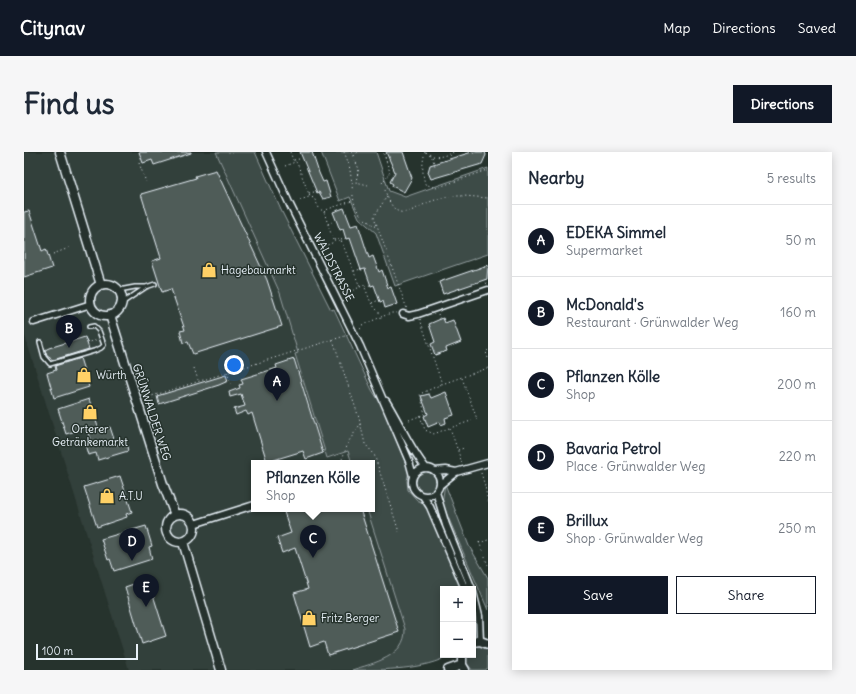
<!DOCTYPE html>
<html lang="en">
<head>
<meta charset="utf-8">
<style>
	body { margin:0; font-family:Delius,sans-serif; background:#f6f6f7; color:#1f2937 }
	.controls { position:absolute; right:12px; bottom:12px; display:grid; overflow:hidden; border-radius:0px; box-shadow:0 2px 10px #0003 }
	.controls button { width:36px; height:36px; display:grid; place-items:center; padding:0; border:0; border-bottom:1px solid #e0e1e3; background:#fff; color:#1f2937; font:20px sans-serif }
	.scale { position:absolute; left:12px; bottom:10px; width:102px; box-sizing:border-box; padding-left:4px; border:2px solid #e8f1f8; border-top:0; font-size:11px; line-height:14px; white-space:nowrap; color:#e8f1f8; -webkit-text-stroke:3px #26332d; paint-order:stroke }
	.you { position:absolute; left:210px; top:213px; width:14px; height:14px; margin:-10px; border:3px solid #fff; border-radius:50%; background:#1a73e8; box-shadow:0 0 0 6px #1a73e833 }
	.badge { display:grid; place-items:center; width:26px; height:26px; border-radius:50%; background:#111827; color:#fff; font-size:13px; font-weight:700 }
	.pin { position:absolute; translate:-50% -33px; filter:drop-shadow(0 1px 2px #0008) }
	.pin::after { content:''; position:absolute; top:21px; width:14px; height:12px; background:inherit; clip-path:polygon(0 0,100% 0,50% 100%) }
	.popup { position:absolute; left:227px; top:308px; width:124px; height:52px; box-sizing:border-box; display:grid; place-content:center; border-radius:0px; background:#fff; filter:drop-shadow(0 1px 3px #0005); font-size:13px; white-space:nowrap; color:#747a83 }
	.popup b { font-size:15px; color:#1f2937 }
	.popup::after { content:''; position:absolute; left:50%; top:100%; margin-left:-8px; border:8px solid transparent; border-top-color:#fff }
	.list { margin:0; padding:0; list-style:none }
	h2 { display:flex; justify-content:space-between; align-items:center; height:52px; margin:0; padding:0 16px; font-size:17px }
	h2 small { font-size:13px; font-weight:400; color:#747a83 }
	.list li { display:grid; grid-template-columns:26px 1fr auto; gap:12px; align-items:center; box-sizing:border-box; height:72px; padding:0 16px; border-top:1px solid #e0e1e3 }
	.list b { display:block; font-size:15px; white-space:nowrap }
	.list p { margin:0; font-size:13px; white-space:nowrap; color:#747a83 }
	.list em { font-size:13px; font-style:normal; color:#747a83 }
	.actions { display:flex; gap:8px; padding:12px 16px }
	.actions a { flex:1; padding:9px 0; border:1px solid #111827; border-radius:0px; text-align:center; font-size:14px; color:#111827 }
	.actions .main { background:#111827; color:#fff }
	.map { position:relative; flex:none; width:464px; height:518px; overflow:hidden; border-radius:0px }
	header { display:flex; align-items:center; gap:24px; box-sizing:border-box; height:56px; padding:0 20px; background:#111827; color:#fff }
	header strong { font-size:19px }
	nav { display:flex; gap:22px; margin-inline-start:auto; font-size:14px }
	.intro { display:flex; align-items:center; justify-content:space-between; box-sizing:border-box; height:96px; padding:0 24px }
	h1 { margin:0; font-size:28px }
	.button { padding:10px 18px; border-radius:0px; background:#111827; color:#fff; font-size:14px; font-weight:700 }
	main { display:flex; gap:24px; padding:0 24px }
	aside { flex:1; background:#fff; border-radius:0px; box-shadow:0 2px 10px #0003 }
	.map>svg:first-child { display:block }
</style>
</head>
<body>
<header>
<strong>Citynav</strong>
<nav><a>Map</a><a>Directions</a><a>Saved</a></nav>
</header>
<div class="intro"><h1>Find us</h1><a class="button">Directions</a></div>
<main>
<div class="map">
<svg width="464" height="518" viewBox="0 0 464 518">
	<rect width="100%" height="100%" fill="#26332d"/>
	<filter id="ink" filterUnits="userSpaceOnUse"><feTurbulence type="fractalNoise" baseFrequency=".025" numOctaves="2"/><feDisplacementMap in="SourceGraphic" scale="8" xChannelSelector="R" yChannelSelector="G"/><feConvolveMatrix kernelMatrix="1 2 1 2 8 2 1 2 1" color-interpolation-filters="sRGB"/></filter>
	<g filter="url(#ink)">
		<path fill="#333f3a" d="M0,0H192L256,141L274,201L271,202L303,306L325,299L328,311H230V357H343L381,477V486L378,493L373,499L358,508L328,518H105L0,181Z"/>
		<path fill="#3e4b47" stroke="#939ea0" d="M192,0H231L257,58L307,158L310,157L348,238L357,252L385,319L383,329L384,338L393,348L401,352L407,362L438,437H419V503H427C399,518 361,518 328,518C349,511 382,505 381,477L343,357H348V311H328L324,299L303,306L271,202L274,201L256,141Z
			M297,0H352L365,39L381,45L464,16V102L371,134L352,81L335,66L326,45L316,49Z
			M69 148a13 13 0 1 1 26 0a13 13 0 1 1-26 0Z
			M391 330a11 11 0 1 1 22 0a11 11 0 1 1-22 0Z
			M421,332L445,394L464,426V458L418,351Z
			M145 376a11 11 0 1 1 22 0a11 11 0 1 1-22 0Z
			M452,494H458L464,498V516L461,518H448L442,510V503H449V495Z"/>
		<path fill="#505c59" stroke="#e8f1f8" d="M115,0H167V1L130,13L128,8L119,11Z
			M276,0H288L295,21L299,30L302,29L307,45L299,47L295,40L293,41Z
			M362,0H379L388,26L380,40L368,34L369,32L366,30L371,20Z
			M448,0H461L462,3L458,12L407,27L404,20L406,13Z
			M192,18L243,128L258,174L169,202L164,190L159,191L156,179L161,178L147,137L138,140L128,109L137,106L117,42L172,26L171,24Z
			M320,56L327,74L334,72L345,106L349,104L355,120L358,118L364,136L367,135L373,152L361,156L359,149L356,150L350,133L347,134L341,117L337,118L326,86L322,87L319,77L316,78L309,60Z
			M5,59L18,99L22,97L28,116L0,125V60Z
			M464,113L463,127L419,142L415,130Z
			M419,166L421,171L429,168L437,190L422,196L423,199L411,203L407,192L411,190L405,172Z
			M61,185L65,197L29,208L23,204L21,198L25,196Z
			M56,206L65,235L30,246L23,221L32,218L31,214Z
			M270,207L299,301L282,307L279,299L243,310L228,261L224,263L222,259L212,263L210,257L221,254L217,242L206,245L205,240L216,236L215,233L219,232L217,227L253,216L252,213Z
			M202,223L204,229L195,233L135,252L133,244Z
			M422,240L430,263L421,266L422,271L417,273L416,270L404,275L400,264L404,262L397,244L405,242L407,246Z
			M65,247L75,278L86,275L92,293L102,290L104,299L74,308L72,301L64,303L61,292L67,290L62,276L42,282L34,257Z
			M96,324L108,360L102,362L103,365L73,375L60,335Z
			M259,357H336L375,480L304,503L300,490L286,495L270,441L284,437L271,396L258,401L253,386L267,381Z
			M122,374L128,394L125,395L128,407L90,419L86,407L84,408L77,387Z
			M124,427L142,484L118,492L101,435Z"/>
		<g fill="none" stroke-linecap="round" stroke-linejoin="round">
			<defs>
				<path id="lane" d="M95,138L111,135H122
					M98,151L122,135L131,132
					M16,190L20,205L26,212L70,199L77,196L80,193L75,179L70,174L65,175"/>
				<path id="street" d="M242,0L266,53L336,194L385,309L389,324
					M379,162L385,164L394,162L464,138
					M10,170L67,152
					M362,249C376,271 385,295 402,316
					M388 330a14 14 0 1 1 28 0a14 14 0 1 1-28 0Z
					M411,319L422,318L432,320
					M416,333L432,320L464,311
					M412,340L422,373L448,437
					M399,344L406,355L441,437
					M170,372L230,353
					M449,440L455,464L456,489"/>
				<path id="secondary" d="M36,0L77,133
					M66 148a16 16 0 1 1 32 0a16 16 0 1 1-32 0Z
					M86,163L139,332L151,363
					M142 376a14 14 0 1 1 28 0a14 14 0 1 1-28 0Z
					M159,390L197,518
					M449,490L456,489L464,492
					M438,503V513L441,518
					M424,518L438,513"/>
			</defs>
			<use href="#lane" stroke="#e8f1f8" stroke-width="6"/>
			<use href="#street" stroke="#e8f1f8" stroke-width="9"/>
			<use href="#secondary" stroke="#e8f1f8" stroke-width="11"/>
			<path stroke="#e8f1f8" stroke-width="1" stroke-dasharray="1 3" stroke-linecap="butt" d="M266,0L269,8L273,11L286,45L290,46L295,56L300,60L309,88L308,91L298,95
				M320,0L325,12L328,31L332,30L344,33
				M327,0L335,17L332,29
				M401,0C398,11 398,20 401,32L412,36L464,18
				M402,0C412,8 419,4 430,0
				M445,0H447
				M426,3L427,8
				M330,4L334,0
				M408,5L411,14
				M361,6L366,5
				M270,8L275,7
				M115,11L122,30
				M261,14L271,10
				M328,31C329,55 332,63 353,75
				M358,31L366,20L359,0
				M361,38C363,45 368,58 376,60C385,62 394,55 403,51C428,41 438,44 464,46
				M285,41L290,40
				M363,44L350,65L383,157
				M276,48L285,45
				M300,60L304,57L328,49
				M304,72L308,70
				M310,88H317L336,135L321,142
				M317,88L322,86
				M29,102L45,96
				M330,119L337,117
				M461,127L463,133
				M341,134L346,133
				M336,135L340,133L347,151L358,164
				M435,136L436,140
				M348,151L355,148
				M414,162L416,167
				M396,167L418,232L464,216
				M338,173L367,161H373
				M336,177L339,175
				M309,188L335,266L341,292L350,302L375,380
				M63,191L72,188
				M464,198L462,200L464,206
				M170,216L174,228
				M203,220L207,232
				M121,246L324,183
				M396,264L401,278L410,282L425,276
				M385,268L401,262L396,242L418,232
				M434,298L440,296
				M318,307L325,289L335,274
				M438,311L426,276L453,267L438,226
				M457,321L461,334L464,351
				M455,390L464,413
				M455,391L464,388"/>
			<use href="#lane" stroke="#26332d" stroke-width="3"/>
			<use href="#street" stroke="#26332d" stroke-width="6"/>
			<use href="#secondary" stroke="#26332d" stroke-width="8"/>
		</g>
	</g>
	<defs>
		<symbol id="shop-bare" viewBox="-9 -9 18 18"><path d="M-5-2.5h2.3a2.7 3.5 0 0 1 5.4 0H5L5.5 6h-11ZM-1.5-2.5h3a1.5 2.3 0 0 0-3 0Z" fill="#ffd166" stroke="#26332d" stroke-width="2.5" paint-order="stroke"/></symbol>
	</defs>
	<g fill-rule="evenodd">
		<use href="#shop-bare" x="174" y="107" width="22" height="22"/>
		<use href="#shop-bare" x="49" y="212" width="22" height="22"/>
		<use href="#shop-bare" x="55" y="249" width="22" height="22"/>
		<use href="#shop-bare" x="72" y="333" width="22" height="22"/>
		<use href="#shop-bare" x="274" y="455" width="22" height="22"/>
	</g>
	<g text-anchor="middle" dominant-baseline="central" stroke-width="3" stroke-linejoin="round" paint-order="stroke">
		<g font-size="11" fill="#e8f1f8" stroke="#26332d">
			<text transform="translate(310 115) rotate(63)">WALDSTRASSE</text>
			<text transform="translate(128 260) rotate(72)">GRÜNWALDER WEG</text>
		</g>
		<g font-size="11" fill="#e8f1f8" stroke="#26332d" text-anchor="start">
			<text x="197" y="118">Hagebaumarkt</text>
			<text x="72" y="223">Würth</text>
			<text x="66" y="277" text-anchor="middle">Orterer<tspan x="66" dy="13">Getränkemarkt</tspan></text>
			<text x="95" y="344">A.T.U</text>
			<text x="297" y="466">Fritz Berger</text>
		</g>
	</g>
</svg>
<div class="controls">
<button>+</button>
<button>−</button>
</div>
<div class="scale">100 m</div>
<div class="you"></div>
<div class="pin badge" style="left:253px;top:249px">A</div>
<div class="pin badge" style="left:45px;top:196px">B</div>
<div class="pin badge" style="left:289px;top:406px">C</div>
<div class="popup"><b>Pflanzen Kölle</b>Shop</div>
<div class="pin badge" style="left:108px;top:409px">D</div>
<div class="pin badge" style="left:122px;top:455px">E</div>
</div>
<aside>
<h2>Nearby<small>5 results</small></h2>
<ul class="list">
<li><span class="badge">A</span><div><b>EDEKA Simmel</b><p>Supermarket</p></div><em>50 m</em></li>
<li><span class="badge">B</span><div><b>McDonald's</b><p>Restaurant · Grünwalder Weg</p></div><em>160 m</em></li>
<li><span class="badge">C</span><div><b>Pflanzen Kölle</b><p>Shop</p></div><em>200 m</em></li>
<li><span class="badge">D</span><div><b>Bavaria Petrol</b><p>Place · Grünwalder Weg</p></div><em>220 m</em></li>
<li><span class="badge">E</span><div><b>Brillux</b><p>Shop · Grünwalder Weg</p></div><em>250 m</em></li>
</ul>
<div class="actions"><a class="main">Save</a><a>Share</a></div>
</aside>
</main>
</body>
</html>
